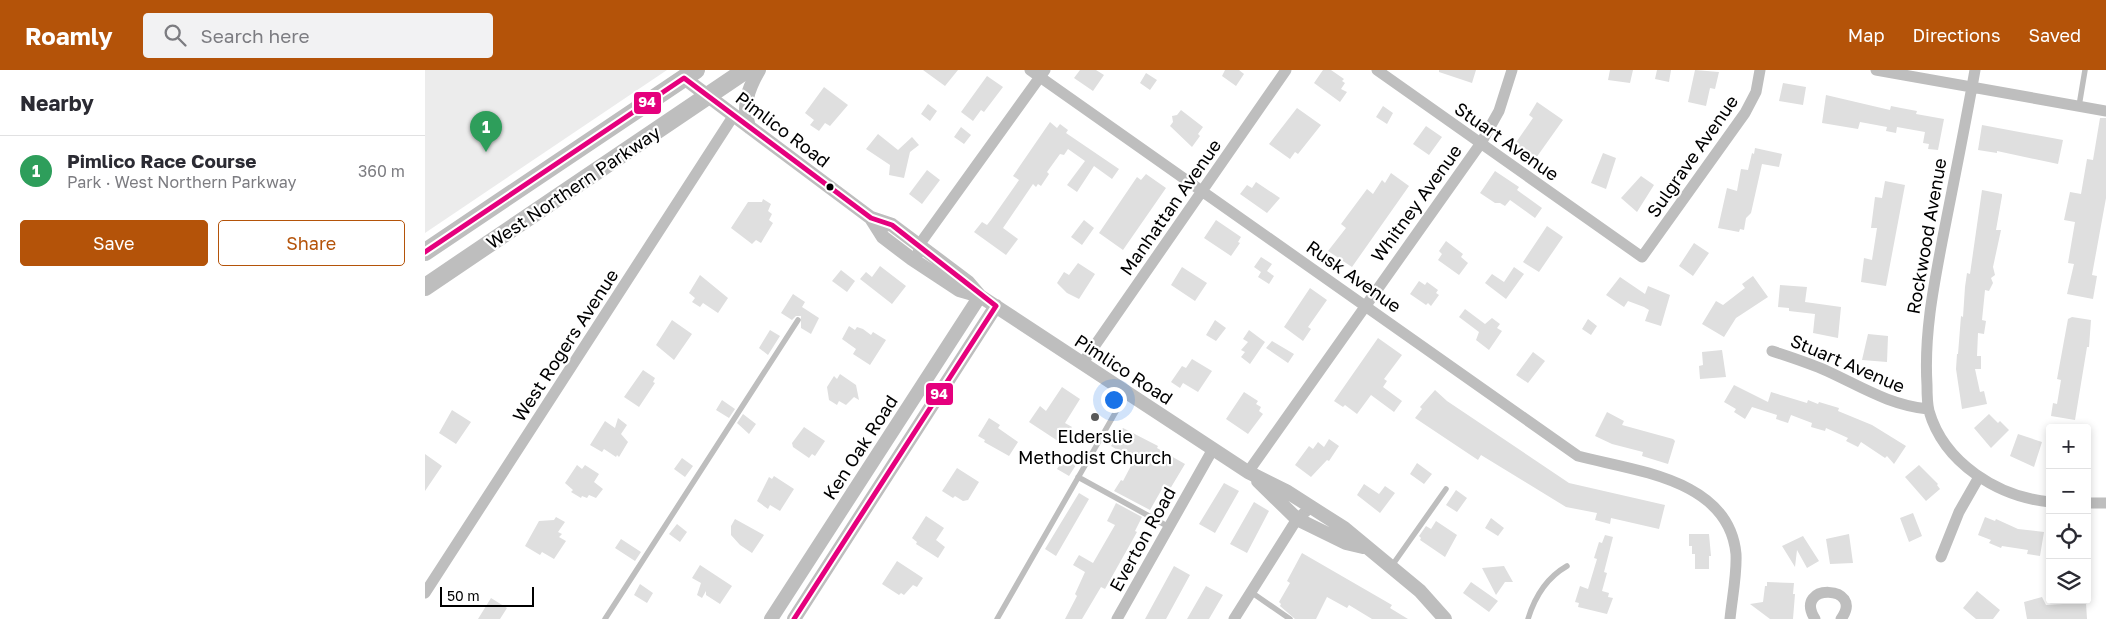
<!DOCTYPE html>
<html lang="en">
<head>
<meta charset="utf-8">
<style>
	body { margin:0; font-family:"Golos Text",sans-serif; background:#f2f2f3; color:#2b2b33 }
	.controls { position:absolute; right:15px; bottom:15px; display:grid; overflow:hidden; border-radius:5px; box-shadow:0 2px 8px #0003 }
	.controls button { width:45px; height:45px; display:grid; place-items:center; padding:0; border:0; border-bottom:1px solid #e1e1e2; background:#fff; color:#2b2b33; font:25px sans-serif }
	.scale { position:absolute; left:15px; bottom:12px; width:94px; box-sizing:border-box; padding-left:5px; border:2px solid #000; border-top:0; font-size:14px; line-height:18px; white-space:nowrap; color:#000; -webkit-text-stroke:4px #fff; paint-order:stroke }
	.you { position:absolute; left:688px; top:329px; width:18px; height:18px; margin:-12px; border:4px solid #fff; border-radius:50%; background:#1a73e8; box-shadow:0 0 0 8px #1a73e833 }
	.badge { display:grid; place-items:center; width:32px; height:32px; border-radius:50%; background:#b45309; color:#fff; font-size:16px; font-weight:700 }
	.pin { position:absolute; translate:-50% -41px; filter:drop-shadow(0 1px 2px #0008) }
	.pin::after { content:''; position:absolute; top:26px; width:18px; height:15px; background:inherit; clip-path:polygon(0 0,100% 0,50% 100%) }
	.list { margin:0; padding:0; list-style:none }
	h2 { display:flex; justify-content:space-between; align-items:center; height:65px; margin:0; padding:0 20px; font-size:21px }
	h2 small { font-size:16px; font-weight:400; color:#7c7c81 }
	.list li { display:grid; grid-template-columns:32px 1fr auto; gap:15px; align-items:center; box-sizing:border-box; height:70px; padding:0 20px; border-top:1px solid #e1e1e2 }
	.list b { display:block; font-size:19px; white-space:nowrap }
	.list p { margin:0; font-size:16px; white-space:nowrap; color:#7c7c81 }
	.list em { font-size:16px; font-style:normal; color:#7c7c81 }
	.actions { display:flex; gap:10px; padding:15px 20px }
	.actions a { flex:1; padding:11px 0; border:1px solid #b45309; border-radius:5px; text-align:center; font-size:18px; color:#b45309 }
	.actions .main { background:#b45309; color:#fff }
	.icon { flex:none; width:28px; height:28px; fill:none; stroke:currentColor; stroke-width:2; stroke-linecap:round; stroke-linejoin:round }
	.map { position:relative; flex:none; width:1681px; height:549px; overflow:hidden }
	header { display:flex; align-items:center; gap:30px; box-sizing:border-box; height:70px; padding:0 25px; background:#b45309; color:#fff }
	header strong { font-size:24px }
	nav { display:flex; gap:28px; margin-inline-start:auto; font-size:18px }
	.search { width:350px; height:45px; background:#f2f2f3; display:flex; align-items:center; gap:12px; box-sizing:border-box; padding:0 18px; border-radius:5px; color:#7c7c81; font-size:19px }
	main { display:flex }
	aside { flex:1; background:#fff }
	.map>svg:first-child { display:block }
</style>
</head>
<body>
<header>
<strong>Roamly</strong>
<div class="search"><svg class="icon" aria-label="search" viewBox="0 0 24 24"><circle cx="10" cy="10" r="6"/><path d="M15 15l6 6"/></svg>Search here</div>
<nav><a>Map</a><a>Directions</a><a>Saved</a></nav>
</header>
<main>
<aside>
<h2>Nearby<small></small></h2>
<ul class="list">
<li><span class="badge" style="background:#2e9e5b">1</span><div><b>Pimlico Race Course</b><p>Park · West Northern Parkway</p></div><em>360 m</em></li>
</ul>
<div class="actions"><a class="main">Save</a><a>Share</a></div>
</aside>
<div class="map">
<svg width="1681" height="549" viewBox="0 0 1681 549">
	<rect width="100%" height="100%" fill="#fff"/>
	<path fill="#ececec" d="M0,0H242L0,163Z"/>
	<path fill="#dfdfdf" d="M498,0H533L520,16Z
		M655,0H671L679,5L668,21L649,8Z
		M800,0H814L819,4L811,16L797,6Z
		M898,0H906L919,9L917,11L920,13L916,19L922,22L915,32L889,13Z
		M1014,0H1051L1047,13L1014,2Z
		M1185,0H1208L1205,13L1183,10Z
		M1232,0H1246L1244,12L1230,9Z
		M1270,0L1294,2L1290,19L1285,18L1281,36L1263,32Z
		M721,3L732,10L725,20L715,13Z
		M562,6L578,17L559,42L556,40L548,51L536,42Z
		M1358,13L1381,17L1378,35L1354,31Z
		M399,17L423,35L405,56L400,53L394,61L385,55L389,50L380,43Z
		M1401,25L1465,40L1466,36L1476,38L1492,41L1491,44L1519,49L1513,80L1503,79L1504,74L1498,73L1500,62L1472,57L1471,63L1461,61L1462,57L1435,52L1433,59L1397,53Z
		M1112,32L1138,50L1111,88L1090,74L1108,48L1104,45Z
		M503,34L512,41L505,51L496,44Z
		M958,36L968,43L962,54L951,47Z
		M872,38L896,55L873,84L870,82L865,89L844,74Z
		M756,40L778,57L773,64L775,66L767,77L745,56L748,52L747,46L752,45Z
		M1675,48H1681V128L1667,205L1672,206L1668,229L1642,224L1649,194L1643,193L1650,152L1639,150L1645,122L1656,124L1662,89L1668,90Z
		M625,52L632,58L635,54L643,60L641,63L694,99L687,109L669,96L652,122L642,115L660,91L643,79L639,85L635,84L622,102L624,104L616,116L613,114L611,117L608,114L578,158L593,169L581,185L549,162L557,152L562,155L566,150L594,110L588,106Z
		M1557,55L1638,70L1633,94L1572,81V83L1553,80Z
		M1001,56L1017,67L1004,85L988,74Z
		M536,57L546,65L539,74L529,67Z
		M453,64L473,80L487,67L494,75L485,82L479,108L464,105L465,95L441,79Z
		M1330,78L1357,84L1354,97L1337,94L1326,143L1321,148L1319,160L1315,159L1314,162L1293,158L1302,118L1312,121L1316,99L1323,100L1327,83L1329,84Z
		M1178,83L1191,88L1181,119L1166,113Z
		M502,100L515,110L497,134L484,124Z
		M1070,101L1094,117L1092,120L1117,138L1110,148L1085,130L1080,136L1075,133H1070L1055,123Z
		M966,103L984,116L927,197L903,181L921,158L916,154L942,119L948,124L957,110L960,113Z
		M721,104L741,118L698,180L674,163L712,107L716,110Z
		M1216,106L1229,115L1212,142L1196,128Z
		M1460,111L1480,115L1461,216L1436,212L1439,188L1447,190L1452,158H1446L1450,127L1457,128Z
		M831,112L855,128L842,143L815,124L822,115L827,118Z
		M1557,120L1577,124V126L1571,160H1576L1568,197L1570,205L1566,208L1568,213L1564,221L1560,220L1557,250L1561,251L1559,264L1553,263L1552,286H1556V299H1550L1555,322L1559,321L1562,334L1537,339L1531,299L1532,284H1533L1536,246L1538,247L1540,217L1542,203L1545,204Z
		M338,129L346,134L343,141L347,144L344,150L348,153L336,173L331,170L327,174L306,158L323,132H337Z
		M659,150L669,158L657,175L646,167Z
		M791,150L816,167L813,172L815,173L806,186L779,168Z
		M1122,156L1138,167L1114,202L1098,192Z
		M1021,171L1038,184L1036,187L1043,193L1034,205L1013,190L1017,184L1014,181Z
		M1269,173L1284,183L1268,206L1254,196Z
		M836,187L847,194L842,201L849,206L844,214L833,207L836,202L829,197Z
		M653,193L670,204L654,229L642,223L632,213L639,202L644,205Z
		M455,196L481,216L467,234L435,209L441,202L447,207Z
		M757,197L782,213L770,231L746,215Z
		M1089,197L1099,204L1081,229L1060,213L1067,204L1079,212Z
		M416,200L430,211L422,222L407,211Z
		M275,205L303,228L293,243L278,233L275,237L267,232L270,228L264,223Z
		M1328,206L1343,227L1311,248L1299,267L1277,254L1291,231L1298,235L1320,218L1317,214Z
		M1195,207L1220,224L1223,216L1245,225L1236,256L1220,251L1224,240L1219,237L1203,231L1199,237L1181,225Z
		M994,211L1000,215L1002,212L1013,220L1011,223L1014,225L1006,236L1003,233L1001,235L985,224Z
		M1355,215L1382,217L1380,232L1416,237L1413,268L1388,263L1390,244L1364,241V238L1353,237Z
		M885,218L902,230L883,257L886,259L878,271L859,257Z
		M368,224L380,232L377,237L394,248L386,264L376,258V246H371L367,250L356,243Z
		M1040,239L1060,254L1067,248L1075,254L1072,258L1077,261L1064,280L1051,270L1054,262L1034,247Z
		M1647,247L1666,250L1664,277H1662L1650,350L1626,346L1628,333L1632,334L1636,310L1632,309L1643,249Z
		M1163,249L1172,256L1166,265L1157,259Z
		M247,250L267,264L249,290L231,275Z
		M790,250L801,258L791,271L781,265Z
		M424,256L430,260L432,257L438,259L446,265L448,262L461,270L445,295L428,284L431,279L417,269Z
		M345,260L355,266L343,285L334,278Z
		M824,260L840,272L825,294L816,287L820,282L816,280L823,272L818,269Z
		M1443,264L1463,266L1462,292L1437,290Z
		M953,268L977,285L959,309L962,311L958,317L977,331L969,342L946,325L932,344L920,335L918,337L909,331Z
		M847,271L869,284L863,293L841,278Z
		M1297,280L1301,307L1275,309L1274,296L1278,295L1277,282Z
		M1108,282L1120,291L1103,313L1091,305Z
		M767,289L787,301L773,322L758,313L755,318L746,312L757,296L761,298Z
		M218,300L230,308L228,312L230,313L214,337L199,327Z
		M415,304L431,315L434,330L429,327L421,335L414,331L412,335L404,330L402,317L409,306L412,309Z
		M1309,315L1343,332L1346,322L1382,333L1383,330L1393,334L1394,332L1414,338L1413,341L1447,355L1481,376L1469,394L1462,386L1460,388L1436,372L1433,377L1421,371L1423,368L1401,358L1400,361L1386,357L1387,353L1366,345L1363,353L1351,349L1352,345L1327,337L1320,349L1309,342L1311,339L1299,332Z
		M637,317L655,329L640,353L647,357L636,373L604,352L615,336L621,341Z
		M1010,320L1022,331L1144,413L1240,435L1234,459L1186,448L1185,454L1170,450L1172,443L1141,437L1056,385L1053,390L990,348L997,339L995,337Z
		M819,322L833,331L831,334L836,337L834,341L838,344L823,364L801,349Z
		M297,330L310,339L304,348L291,340Z
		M27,340L46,352L31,374L14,363Z
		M1182,342L1199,351L1197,355L1248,369L1250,371L1243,394L1217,386L1218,382L1187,374L1170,366Z
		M318,344L331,354L324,364L312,353Z
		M1564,344L1573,353L1575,351L1584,360L1566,378L1549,358Z
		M193,348L202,355L196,364L203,372L194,387L192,385L191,387L179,379L177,382L165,375L180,351L190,358Z
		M564,348L575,355L573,358L593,372L584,386L559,372L560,370L553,366Z
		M379,357L400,371L390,386L387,384L384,388L368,377L367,373Z
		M698,358L733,376L732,378L760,394L745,419L743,417L741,421L737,419L725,440L689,421L696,410L698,411L709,390L686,376Z
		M1593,364L1617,372L1609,397L1585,386Z
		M904,369L914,376L904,391L902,390L886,407L870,395L884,376L888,379L893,372L899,377Z
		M0,384L17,396L0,421Z
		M640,387L651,395L644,406L632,399Z
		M257,388L268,396L260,407L249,399Z
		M992,393L1007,404L999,414L985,404Z
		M152,395L157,399L160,395L174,404L169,412L178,419L171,428L164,425L162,428L157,426L156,428L146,422L148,420L140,413Z
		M1494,395L1513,414L1512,415L1515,419L1501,431L1480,407Z
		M532,398L554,412L543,430L538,431L530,426L528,428L517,421Z
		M349,406L369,419L355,441L345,435L343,439L332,431L344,407L347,409Z
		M799,413L814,421L790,463L774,454Z
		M939,414L954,424L960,416L970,423L955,443L932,425Z
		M1031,420L1042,428L1032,442L1021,435Z
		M654,423L664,429L631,486L620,479Z
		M829,432L844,441L822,483L805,474Z
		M691,433L717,447L710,461L712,462L680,519L676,517L657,549H640L652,526L650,524L660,502L648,495L654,485L668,493L690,455L682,451Z
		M1488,443L1497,466L1484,472L1475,448Z
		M501,446L519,458L511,470L520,477L513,488L491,474L492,472L487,468Z
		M131,447L140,452L133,462L137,464L134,467L141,471L129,489L117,482L115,485L100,476L114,451L129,450Z
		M1560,447L1570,451L1571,449L1593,459L1619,462L1615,486L1602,484L1603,480L1577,476L1576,478L1564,473L1566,470L1553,465Z
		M1066,448L1079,458L1073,466L1060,458Z
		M310,449L339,465L327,483L315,475L306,465V456Z
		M1011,451L1032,465L1020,487L995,470L996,468L994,466L1001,456L1006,459Z
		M252,454L262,462L255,472L244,464Z
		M1264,464H1284L1286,486H1284V499H1270V484H1267V476H1264Z
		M1424,464L1428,493L1405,494L1401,469Z
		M1180,465L1188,467L1179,502L1182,503L1177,521L1184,523L1183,527L1188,528L1182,544L1153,537L1154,533L1150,532L1155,516L1163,519L1172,489L1169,488L1174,472L1177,473Z
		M1378,466L1394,491L1382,498L1372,480L1370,497L1357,476Z
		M196,469L216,482L210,491L190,478Z
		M877,483L967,535L965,538L983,549H947L924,535L922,538L902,527L891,549H870L855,536L856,534L854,532L865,513L862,511Z
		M472,491L498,508L492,517L488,515L479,525L476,523L474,525L457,514Z
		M275,495L307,516L295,534L281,525V521L277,528L272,525L276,513L267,508Z
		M749,496L765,505L741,549H720Z
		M1079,496L1088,512H1080L1071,525L1057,498Z
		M1046,512L1073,531L1064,542L1038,523Z
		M1342,512L1369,513L1368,524H1370L1368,549H1345L1325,534L1338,532L1340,516H1342Z
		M215,514L228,523L222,533L209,525Z
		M781,516L798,525L784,549H762Z
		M1552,521L1575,540L1568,549H1551L1538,538Z
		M1617,527L1621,535L1639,534V530L1661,533L1662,549H1602L1599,532Z
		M66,528L82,538L75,549H53Z"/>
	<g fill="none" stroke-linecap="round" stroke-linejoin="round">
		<path stroke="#bebebe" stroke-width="5.5" d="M1654,36L1660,0
			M653,407L744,457
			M966,497L1021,419
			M826,522L865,549
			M180,549L373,250
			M572,549L701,324
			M1103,549C1110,526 1121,508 1142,496"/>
		<path stroke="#bebebe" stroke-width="11" d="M605,0L1153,386C1210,401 1304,409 1311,484C1312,505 1307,528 1305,549
			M952,0L1217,187L1320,43L1331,22L1335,0
			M1451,0L1681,41
			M1550,0C1540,57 1528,115 1517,172C1508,219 1499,266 1502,315C1502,323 1502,333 1504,341C1519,393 1573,427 1625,432
			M493,184L494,175L620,0
			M1347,281C1365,287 1384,293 1402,301C1437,317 1464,335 1503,339
			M657,294L861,0
			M823,402L1056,73L1074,41L1087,0
			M1662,433H1681
			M1516,487L1534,442L1554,407
			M0,523L309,45
			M692,549L788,379
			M809,549L872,449L886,437
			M1390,549C1367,512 1441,515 1416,549"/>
		<path stroke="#bebebe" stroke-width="14" d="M259,8L446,148L467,155L543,212L555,226L788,379L823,402L861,421L919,458L995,521L1020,549
			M324,57C317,35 323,19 334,0
			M446,148L458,167L487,189L534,220L555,226
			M833,411L872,449L921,473L938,477
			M346,549L555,226
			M369,549L571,236"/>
		<path stroke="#bebebe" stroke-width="18" d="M0,182L271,0
			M0,217L321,0"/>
		<defs>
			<path id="bus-1" d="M0,182L259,8L446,148L467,155L571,236L369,549"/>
		</defs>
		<use href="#bus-1" stroke="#fff" stroke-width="9"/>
		<use href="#bus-1" stroke="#e5007d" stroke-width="5"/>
	</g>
	<circle fill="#000" stroke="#fff" stroke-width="2" cx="405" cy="117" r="4.5"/>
	<circle fill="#595959" stroke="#fff" stroke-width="2" cx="670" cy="347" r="5"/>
	<g text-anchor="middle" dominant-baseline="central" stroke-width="4.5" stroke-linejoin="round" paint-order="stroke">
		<g font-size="18" fill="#000" stroke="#fff">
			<text transform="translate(358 59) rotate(37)">Pimlico Road</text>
			<text transform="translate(1082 71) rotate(35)">Stuart Avenue</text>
			<text transform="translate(1267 86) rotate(-55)">Sulgrave Avenue</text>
			<text transform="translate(148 117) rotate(-34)">West Northern Parkway</text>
			<text transform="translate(991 133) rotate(-54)">Whitney Avenue</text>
			<text transform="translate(745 137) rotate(-55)">Manhattan Avenue</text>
			<text transform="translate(1501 166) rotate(-80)">Rockwood Avenue</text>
			<text transform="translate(929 206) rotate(35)">Rusk Avenue</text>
			<text transform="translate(140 275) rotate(-57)">West Rogers Avenue</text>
			<text transform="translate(1423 293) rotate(23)">Stuart Avenue</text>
			<text transform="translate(699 299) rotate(33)">Pimlico Road</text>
			<text transform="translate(435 377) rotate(-57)">Ken Oak Road</text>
			<text transform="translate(717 469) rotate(-61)">Everton Road</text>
		</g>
		<g font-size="18" fill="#000" stroke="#fff">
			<text x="670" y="366">Elderslie<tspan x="670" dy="21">Methodist Church</tspan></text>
		</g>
	</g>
	<g stroke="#fff" stroke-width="2">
		<rect x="208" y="21" width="29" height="24" rx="5" fill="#e5007d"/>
		<rect x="500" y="312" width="29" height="24" rx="5" fill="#e5007d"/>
	</g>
	<g font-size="14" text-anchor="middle" font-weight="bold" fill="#fff">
		<text x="222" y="37">94</text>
		<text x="514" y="329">94</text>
	</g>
</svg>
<div class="controls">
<button>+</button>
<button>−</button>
<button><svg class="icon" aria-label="locate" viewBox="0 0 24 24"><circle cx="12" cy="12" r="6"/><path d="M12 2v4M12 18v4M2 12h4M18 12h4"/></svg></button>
<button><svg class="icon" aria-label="layers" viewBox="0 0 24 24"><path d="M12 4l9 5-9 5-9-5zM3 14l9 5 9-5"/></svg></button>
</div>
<div class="scale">50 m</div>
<div class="you"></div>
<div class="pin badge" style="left:61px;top:82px;background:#2e9e5b">1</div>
</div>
</main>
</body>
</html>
